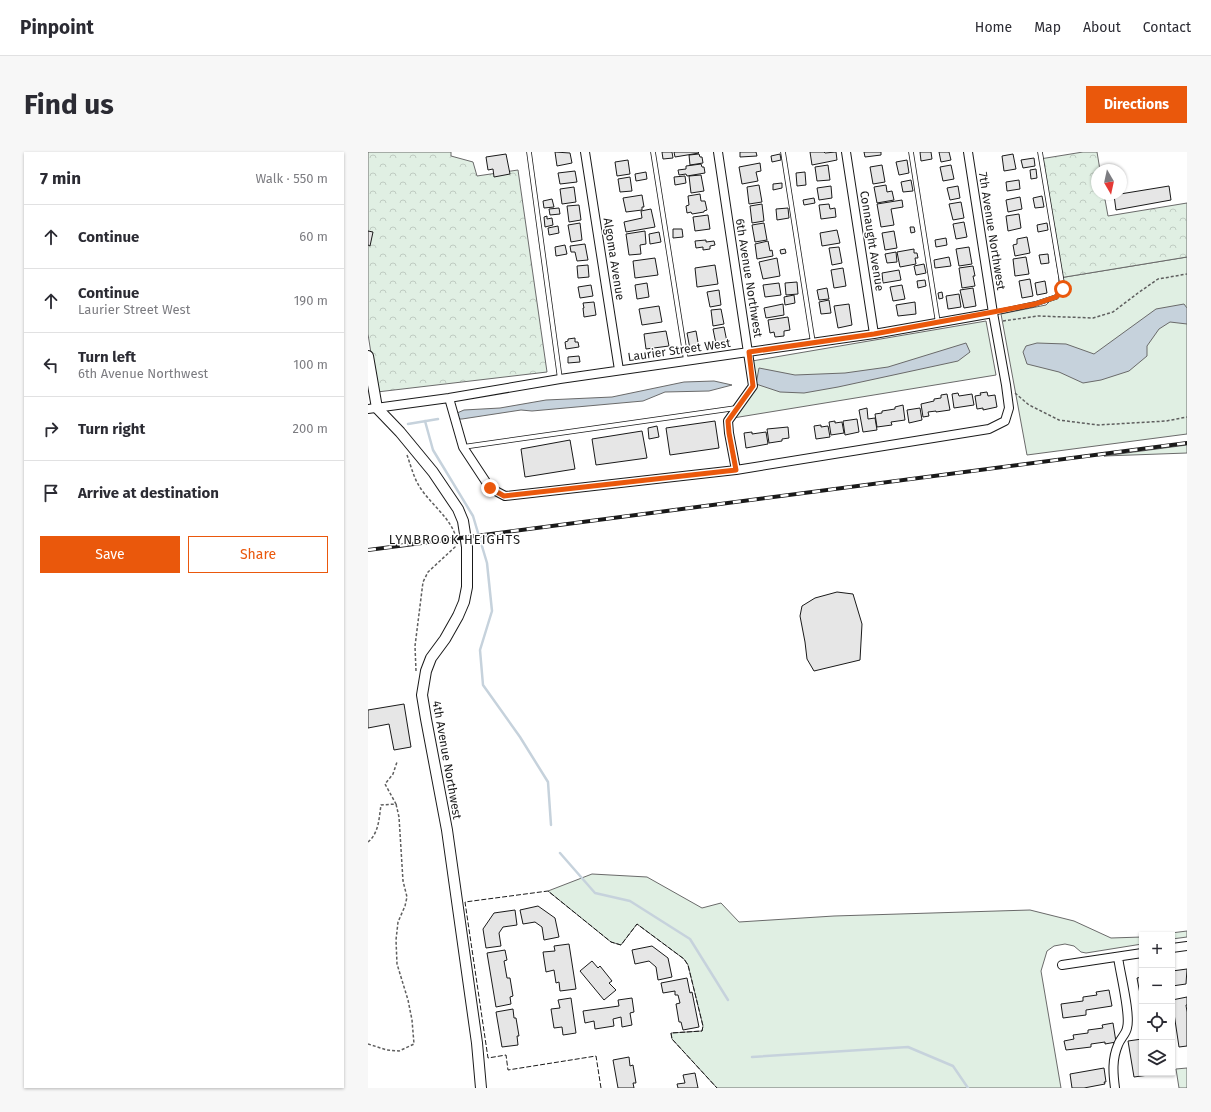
<!DOCTYPE html>
<html lang="en">
<head>
<meta charset="utf-8">
<style>
	body { margin:0; font-family:"Fira Sans",sans-serif; background:#f7f7f7; color:#2b2b33 }
	.controls { position:absolute; right:12px; bottom:12px; display:grid; overflow:hidden; border-radius:0px; box-shadow:0 1px 3px #0004 }
	.controls button { width:36px; height:36px; display:grid; place-items:center; padding:0; border:0; border-bottom:1px solid #e1e1e2; background:#fff; color:#2b2b33; font:20px sans-serif }
	.compass { position:absolute; left:723px; top:12px; width:36px; height:36px; border-radius:50%; background:#fff; box-shadow:0 1px 3px #0004; rotate:171deg }
	.stop { position:absolute; width:12px; height:12px; margin:-9px; border:3px solid #ea580c; border-radius:50%; background:#fff }
	.stop.end { background:#ea580c; border-color:#fff; box-shadow:0 1px 4px #0008 }
	.list { margin:0; padding:0; list-style:none }
	h2 { display:flex; justify-content:space-between; align-items:center; height:52px; margin:0; padding:0 16px; font-size:17px }
	h2 small { font-size:13px; font-weight:400; color:#7c7c81 }
	.list li { display:grid; grid-template-columns:26px 1fr auto; gap:12px; align-items:center; box-sizing:border-box; height:64px; padding:0 16px; border-top:1px solid #e1e1e2 }
	.list b { display:block; font-size:15px; white-space:nowrap }
	.list p { margin:0; font-size:13px; white-space:nowrap; color:#7c7c81 }
	.list em { font-size:13px; font-style:normal; color:#7c7c81 }
	.actions { display:flex; gap:8px; padding:12px 16px }
	.actions a { flex:1; padding:9px 0; border:1px solid #ea580c; border-radius:0px; text-align:center; font-size:14px; color:#ea580c }
	.actions .main { background:#ea580c; color:#fff }
	.icon { flex:none; width:22px; height:22px; fill:none; stroke:currentColor; stroke-width:2; stroke-linecap:round; stroke-linejoin:round }
	.map { position:relative; flex:none; width:819px; height:936px; overflow:hidden; border-radius:0px }
	header { display:flex; align-items:center; gap:24px; box-sizing:border-box; height:56px; padding:0 20px; background:#fff; border-bottom:1px solid #e1e1e2 }
	header strong { font-size:19px }
	nav { display:flex; gap:22px; margin-inline-start:auto; font-size:14px }
	.intro { display:flex; align-items:center; justify-content:space-between; box-sizing:border-box; height:96px; padding:0 24px }
	h1 { margin:0; font-size:28px }
	.button { padding:10px 18px; border-radius:0px; background:#ea580c; color:#fff; font-size:14px; font-weight:700 }
	main { display:flex; gap:24px; padding:0 24px }
	aside { flex:1; background:#fff; border-radius:0px; box-shadow:0 1px 3px #0004 }
	.map>svg:first-child { display:block }
</style>
</head>
<body>
<header>
<strong>Pinpoint</strong>
<nav><a>Home</a><a>Map</a><a>About</a><a>Contact</a></nav>
</header>
<div class="intro"><h1>Find us</h1><a class="button">Directions</a></div>
<main>
<aside>
<h2>7 min<small>Walk · 550 m</small></h2>
<ul class="list">
<li><svg class="icon" aria-label="ahead" viewBox="0 0 24 24"><path d="M12 20V5M6 11l6-6 6 6"/></svg><div><b>Continue</b></div><em>60 m</em></li>
<li><svg class="icon" aria-label="ahead" viewBox="0 0 24 24"><path d="M12 20V5M6 11l6-6 6 6"/></svg><div><b>Continue</b><p>Laurier Street West</p></div><em>190 m</em></li>
<li><svg class="icon" aria-label="left" viewBox="0 0 24 24"><path d="M17 20v-9H6M10 6l-5 5 5 5"/></svg><div><b>Turn left</b><p>6th Avenue Northwest</p></div><em>100 m</em></li>
<li><svg class="icon" aria-label="right" viewBox="0 0 24 24"><path d="M7 20v-9h11M14 6l5 5-5 5"/></svg><div><b>Turn right</b></div><em>200 m</em></li>
<li><svg class="icon" aria-label="arrive" viewBox="0 0 24 24"><path d="M6 21V4h12l-3 4 3 4H6"/></svg><div><b>Arrive at destination</b></div></li>
</ul>
<div class="actions"><a class="main">Save</a><a>Share</a></div>
</aside>
<div class="map">
<svg width="819" height="936" viewBox="0 0 819 936">
	<defs>
		<pattern id="forest-crowns" width="20" height="18" patternUnits="userSpaceOnUse"><rect width="20" height="18" fill="#e0efe3"/><path d="M2 6a3 3 0 1 1 6 0M12 15a3 3 0 1 1 6 0" fill="none" stroke="#c0ccc2"/></pattern>
	</defs>
	<rect width="100%" height="100%" fill="#fff"/>
	<path fill="#e0efe3" stroke="#6a6a6a" d="M819,105V282L659,303L633,162L678,153L690,141L691,126Z
		M618,169L628,223L359,267L381,234L384,209Z
		M819,293V301L736,304Z
		M224,722L279,725L334,756L353,751L371,770L466,764L662,758L706,769L743,786L774,785V792L718,801L713,800L706,794L697,792L686,794L679,799L673,819L693,936H349L304,887L303,881L334,879L335,874L320,813L316,807L269,772L253,793L243,790L180,739Z
		M819,779V785L804,787V783H787Z
		M819,916V936H811L808,917Z"/>
	<path fill="url(#forest-crowns)" stroke="#6a6a6a" d="M0,0H83V4L105,10L109,24L150,18L179,220L9,240L0,182Z
		M715,0H729L732,18H729V42H736L740,64L819,51V105L691,126L672,7Z"/>
	<path fill="#c6d2dc" stroke="#6a6a6a" d="M816,152L819,156V172L802,170L791,177L779,194V204L761,219L733,228L715,231L691,220L659,212L655,200L658,194L669,191L698,192L726,202L788,157Z
		M598,191L602,200L590,209L470,235L436,241L412,240L388,232L391,216L427,223L477,221L520,215Z
		M346,229L364,233L341,239L297,240L275,249L164,259L153,258L94,267H90L89,261L96,258L132,256L178,248L244,245L316,230Z"/>
	<g fill="none" stroke-linecap="round" stroke-linejoin="round">
		<path stroke="#c6d2dc" stroke-width="2.5" d="M57,269L65,298L105,364L119,411L124,459L112,498L115,533L152,585L180,630L183,673
			M40,272L70,267
			M192,701L227,741L262,749L322,787L360,848
			M384,905L540,895L585,914L600,936"/>
	</g>
	<path fill="#e6e6e6" stroke="#1a1a1a" d="M187,0L202,1L204,11L189,14Z
		M294,0H304L305,6L295,7Z
		M306,0H330L331,1L307,5Z
		M372,0H388L389,4L372,5Z
		M442,0H456L457,1L468,0L469,8L444,13Z
		M496,0H513V3L497,5Z
		M552,0H563L564,7L553,9Z
		M571,0H581L583,8L573,10Z
		M138,2L142,22L126,25L125,17L120,18L118,5Z
		M331,2L332,5H334L335,11L322,13L321,3Z
		M412,2L413,8L404,10L403,4Z
		M645,2L648,17L636,19L634,4Z
		M666,6L667,14L655,16L653,8Z
		M260,8L262,22L249,24L247,10Z
		M539,8L541,21L531,23L528,10Z
		M392,11L393,19L388,20L390,29L374,32L371,15Z
		M333,12L334,15H336L337,21L319,24L318,22L311,23L310,18L318,17V14Z
		M460,13L462,28L449,29L447,15Z
		M514,13L517,30L505,32L502,15Z
		M583,13L586,27L575,29L572,15Z
		M668,17L669,26L663,27L662,18Z
		M207,19L209,30L192,32L190,21Z
		M278,20L279,27L268,29L267,22Z
		M437,20L438,33L429,34L428,21Z
		M333,23L336,39L323,41L321,24Z
		M317,24L318,31L307,33L306,25Z
		M262,25L264,39L252,40L250,27Z
		M543,28L545,39L535,40L533,30Z
		M651,28L652,37L639,39L638,30Z
		M414,31V36L405,38V32Z
		M391,33L394,50L381,52L379,35Z
		M518,33L519,40L524,39L526,48L509,51L506,35Z
		M463,34L464,46L451,48L449,36Z
		M590,34L592,46L582,48L579,36Z
		M801,34L803,48L748,58L746,43Z
		M206,35L208,50L194,52L192,37Z
		M332,42L333,49H337L339,58L336,59V60L324,62L323,60L319,61L318,54L321,53L320,44Z
		M274,43L276,55H274V58L258,60L255,46Z
		M674,44L676,55L667,56L665,46Z
		M652,45L654,57L640,60L638,48Z
		M446,46L447,51L436,53L435,48Z
		M184,47L186,55L176,56L175,49Z
		M534,48L535,55L523,57L526,73L513,75L509,52Z
		M593,50L596,66L585,68L581,52Z
		M394,52L396,69L384,71L382,54Z
		M461,52L462,57L467,56L468,65L453,67L451,53Z
		M211,53L213,68L201,70L199,54Z
		M191,56L192,62L182,63L181,57Z
		M420,56L421,66L409,68L408,57Z
		M283,57L287,75L258,80L256,70L274,66L273,59Z
		M651,62L653,76L640,79L638,64Z
		M340,63L342,77L327,79L325,65Z
		M179,64V67L184,66L185,73L177,75L176,65Z
		M596,70L599,85L588,87L585,72Z
		M212,71L214,88L203,90L200,73Z
		M396,71L399,88L387,90L384,73Z
		M679,71L680,78L670,80L669,73Z
		M190,74L191,81L181,83L180,76Z
		M542,75H546L547,80L543,81Z
		M305,77H314L315,85L305,86Z
		M469,78L472,91L454,94L452,81Z
		M0,79L5,80L2,94L0,93Z
		M277,79L278,92L272,93L273,102L261,103L258,82Z
		M526,79L529,96L517,98L514,81Z
		M291,80L293,90L282,92L281,82Z
		M659,85L662,101L647,104L645,93L649,92V87Z
		M578,86L579,93L568,95L567,88Z
		M338,88V90L346,89L347,93L342,94V97L335,98V95L328,96L327,89Z
		M400,89L402,99L404,98L405,104L389,107L387,92Z
		M217,92L220,108L209,109L207,100H203L202,94Z
		M197,93L199,102L188,104L187,95Z
		M471,95L474,111L464,113L461,96Z
		M601,95L604,112L591,114L588,97Z
		M417,97L418,101L413,102L412,98Z
		M546,97V101H549L550,106H547L548,112L532,115L529,100Z
		M528,100L529,110L519,111L517,102Z
		M680,102L681,111L673,112L671,103Z
		M581,105L583,114L567,116L566,108Z
		M658,105L661,122L647,124L645,107Z
		M287,106L290,123L267,126L265,109Z
		M409,106L412,124L395,127L391,110Z
		M556,112L558,121L548,123L546,114Z
		M220,113L221,125L210,126L209,114Z
		M347,113L350,132L329,135L327,116Z
		M605,114L607,124H605L607,134L594,136L591,116Z
		M475,116L478,134L466,136L463,118Z
		M531,118L533,128L515,131L514,121Z
		M662,127L665,144L654,146L651,129Z
		M557,128L558,134L550,136L549,129Z
		M677,129L679,141L669,143L667,131Z
		M429,130L430,142L418,143L417,131Z
		M279,131L281,145L269,147L267,133Z
		M411,131L413,143L397,145L395,133Z
		M223,133L225,144L212,146L210,135Z
		M534,133L537,147L525,149L522,135Z
		M459,136L461,147L451,148L449,138Z
		M605,136L608,154L596,156L592,138Z
		M351,138L353,153L342,155L339,140Z
		M574,140L575,146L571,147L570,141Z
		M591,142L593,155L580,157L578,144Z
		M426,143L427,151L417,153L416,145Z
		M461,148L463,161L453,162L451,150Z
		M226,150L228,163L216,165L215,156H216L215,151Z
		M547,150L548,162L530,164L528,153Z
		M415,152L416,163L398,166L396,156Z
		M481,152L484,173L470,176L466,154Z
		M291,154L294,170L274,173L271,157Z
		M353,157L356,172L345,174L343,158Z
		M420,165L422,178L416,179V184L407,185L406,180L402,181L400,168Z
		M356,175L359,190L348,192L345,177Z
		M298,179L301,194L278,197L276,182Z
		M328,179L331,196L322,197L319,181Z
		M207,186V190H210L211,195L198,197L197,190L200,189V187Z
		M211,204L212,210L200,211V205Z
		M619,240L620,244L627,243L629,255L615,258V256L609,257L607,244L613,243L612,241Z
		M590,241L591,244L604,242L606,253L586,256L584,242Z
		M579,242L582,258L568,260V259L560,260L561,264L555,265L553,252L566,249V247L573,246V243Z
		M535,253L537,268L523,270L524,273L509,275L507,262L514,261V259L527,257V255Z
		M499,256L500,267L507,266L509,278L495,280L491,258Z
		M552,256L554,268L541,271L539,258Z
		M489,267L491,280L477,283L475,269Z
		M347,269L351,296L302,303L298,276Z
		M467,269V271L474,270L476,281L463,283L461,270Z
		M453,273V275L460,274L462,285L448,287L446,274Z
		M289,274L291,285L281,287L280,276Z
		M420,275L421,286L414,287V289L401,291L399,277Z
		M274,279L279,306L228,313L224,287Z
		M384,280V282L398,280L400,292L378,296L376,281Z
		M202,288L207,317L157,325L153,297Z
		M469,440L485,442L494,472L492,508L446,519L439,507L437,490L432,464L434,454L447,446Z
		M36,552L43,595L26,598L21,572L0,576V558Z
		M170,754L187,766L191,785L176,788L174,775L167,770L155,772L152,758Z
		M147,758L149,773L135,775L131,781L133,794L118,796L115,777L126,761Z
		M201,792L208,837L192,839L191,830L188,831L186,818L178,820L175,800L187,799L186,794Z
		M284,794L300,806L304,825L290,828L288,815L281,809L267,812L264,798Z
		M137,798L139,808L136,809L139,826H142L145,844L142,845L143,852L128,855L119,801Z
		M224,809L230,816L232,814L244,829L241,831L248,838L236,848L212,819Z
		M819,817L818,832L804,834V819Z
		M774,825V842H772L769,826Z
		M319,826L322,841L324,840L331,875L315,878L313,870H311L308,852L312,851L310,843H307V839L295,841L293,831Z
		M741,838L744,854L718,858V863L695,866L693,852L715,849V845L729,843L728,840Z
		M819,845V853H818L819,860V894L811,895L804,848Z
		M203,846L208,881L195,883L194,875L186,876L183,857L192,856L190,848Z
		M264,846L266,860L262,861L264,873L254,875L253,865L245,867L246,874L227,877L226,869L217,871L215,859L251,854L250,848Z
		M145,857L146,866H148L151,884H149L150,893L134,895L128,860Z
		M745,871L748,890L737,892V890L723,892V895L698,898L696,889L706,887L705,883L720,881V878L735,876L734,873Z
		M774,887V921L788,922L766,925L760,889Z
		M261,905L262,914L265,913L268,931H265L266,936H250L245,908Z
		M736,916L738,930H736L737,932L716,936H704L702,922Z
		M327,921L330,936H310L309,932L317,931L315,923Z"/>
	<g fill="none" stroke-linecap="round" stroke-linejoin="round">
		<defs>
			<path id="service" d="M161,0L192,227
				M285,0L318,208
				M415,0L445,191
				M543,0L570,171
				M625,161L667,152L688,145L695,137L672,0
				M95,295L368,256"/>
			<path id="minor" d="M217,0L251,218
				M350,0L385,234L360,269L361,281L368,318
				M478,0L506,182
				M81,246L95,295L122,336L137,344L368,318L621,277L637,269L641,256L638,233L625,161L600,0
				M0,257L81,246L192,227L506,182L625,161
				M804,796L819,794
				M694,813L774,801
				M747,936C745,921 744,907 750,893C752,887 758,882 759,876C763,863 752,821 750,805"/>
			<path id="tertiary" d="M0,204L9,256L32,280L65,320L90,357L95,369L99,395V435L96,450L90,464L77,487L63,506L58,519L54,543L58,567L79,678L109,891L113,936"/>
		</defs>
		<use href="#service" stroke="#1a1a1a" stroke-width="5.5"/>
		<use href="#minor" stroke="#1a1a1a" stroke-width="10"/>
		<use href="#tertiary" stroke="#1a1a1a" stroke-width="12"/>
		<path stroke="#5f5f5f" stroke-width="1.5" stroke-dasharray="3 2" stroke-linecap="butt" d="M635,169L670,164L725,166L745,160L770,141L790,127L819,122
			M647,241L661,253L691,268L730,273L798,269L819,265
			M39,303C43,314 46,327 53,337C64,353 80,364 87,382
			M48,519L47,494L55,430L60,420L87,395V386
			M0,690C11,681 11,666 13,653L28,652L17,632L25,622L29,610
			M0,892L19,898L31,899L46,892L44,868L40,848L29,812L28,788L30,770L37,754L39,745L35,729L31,665L28,652"/>
		<use href="#service" stroke="#fff" stroke-width="4"/>
		<use href="#minor" stroke="#fff" stroke-width="8"/>
		<use href="#tertiary" stroke="#fff" stroke-width="10"/>
		<defs>
			<path id="rail" d="M0,398L819,291"/>
		</defs>
		<use href="#rail" stroke="#1a1a1a" stroke-width="4"/>
		<use href="#rail" stroke="#fff" stroke-width="2.5" stroke-dasharray="8" stroke-linecap="butt"/>
		<path stroke="#1a1a1a" stroke-width="1" stroke-dasharray="5 2" stroke-linecap="butt" d="M233,936L228,904L140,918L138,903L120,906L97,750L180,739L243,790L253,793L269,772L316,807L320,813L335,874L334,879L303,881L304,887L349,936"/>
	</g>
	<g fill="none" stroke-linecap="round" stroke-linejoin="round">
		<path stroke="#ea580c" stroke-width="5" d="M122,336L136,344L368,318L361,281L360,269L385,234L381,200L506,182L625,160L667,152L688,145L695,137"/>
	</g>
	<g text-anchor="middle" dominant-baseline="central" stroke-width="3" stroke-linejoin="round" paint-order="stroke">
		<g font-size="12" fill="#1a1a1a" stroke="#fff">
			<text transform="translate(624 79) rotate(81)">7th Avenue Northwest</text>
			<text transform="translate(504 89) rotate(81)">Connaught Avenue</text>
			<text transform="translate(246 107) rotate(81)">Algoma Avenue</text>
			<text transform="translate(381 126) rotate(81)">6th Avenue Northwest</text>
			<text transform="translate(311 198) rotate(-8)">Laurier Street West</text>
			<text transform="translate(79 608) rotate(80)">4th Avenue Northwest</text>
		</g>
		<g font-size="13" letter-spacing="1" fill="#1a1a1a" stroke="#fff">
			<text x="87" y="387">LYNBROOK HEIGHTS</text>
		</g>
	</g>
</svg>
<div class="controls">
<button>+</button>
<button>−</button>
<button><svg class="icon" aria-label="locate" viewBox="0 0 24 24"><circle cx="12" cy="12" r="6"/><path d="M12 2v4M12 18v4M2 12h4M18 12h4"/></svg></button>
<button><svg class="icon" aria-label="layers" viewBox="0 0 24 24"><path d="M12 4l9 5-9 5-9-5zM3 14l9 5 9-5"/></svg></button>
</div>
<svg class="compass" viewBox="-18 -18 36 36"><path d="M0-13l5 13h-10z" fill="#e53935"/><path d="M0 13l5-13h-10z" fill="#7c7c81"/></svg>
<div class="stop" style="left:695px;top:137px"></div>
<div class="stop end" style="left:122px;top:336px"></div>
</div>
</main>
</body>
</html>
